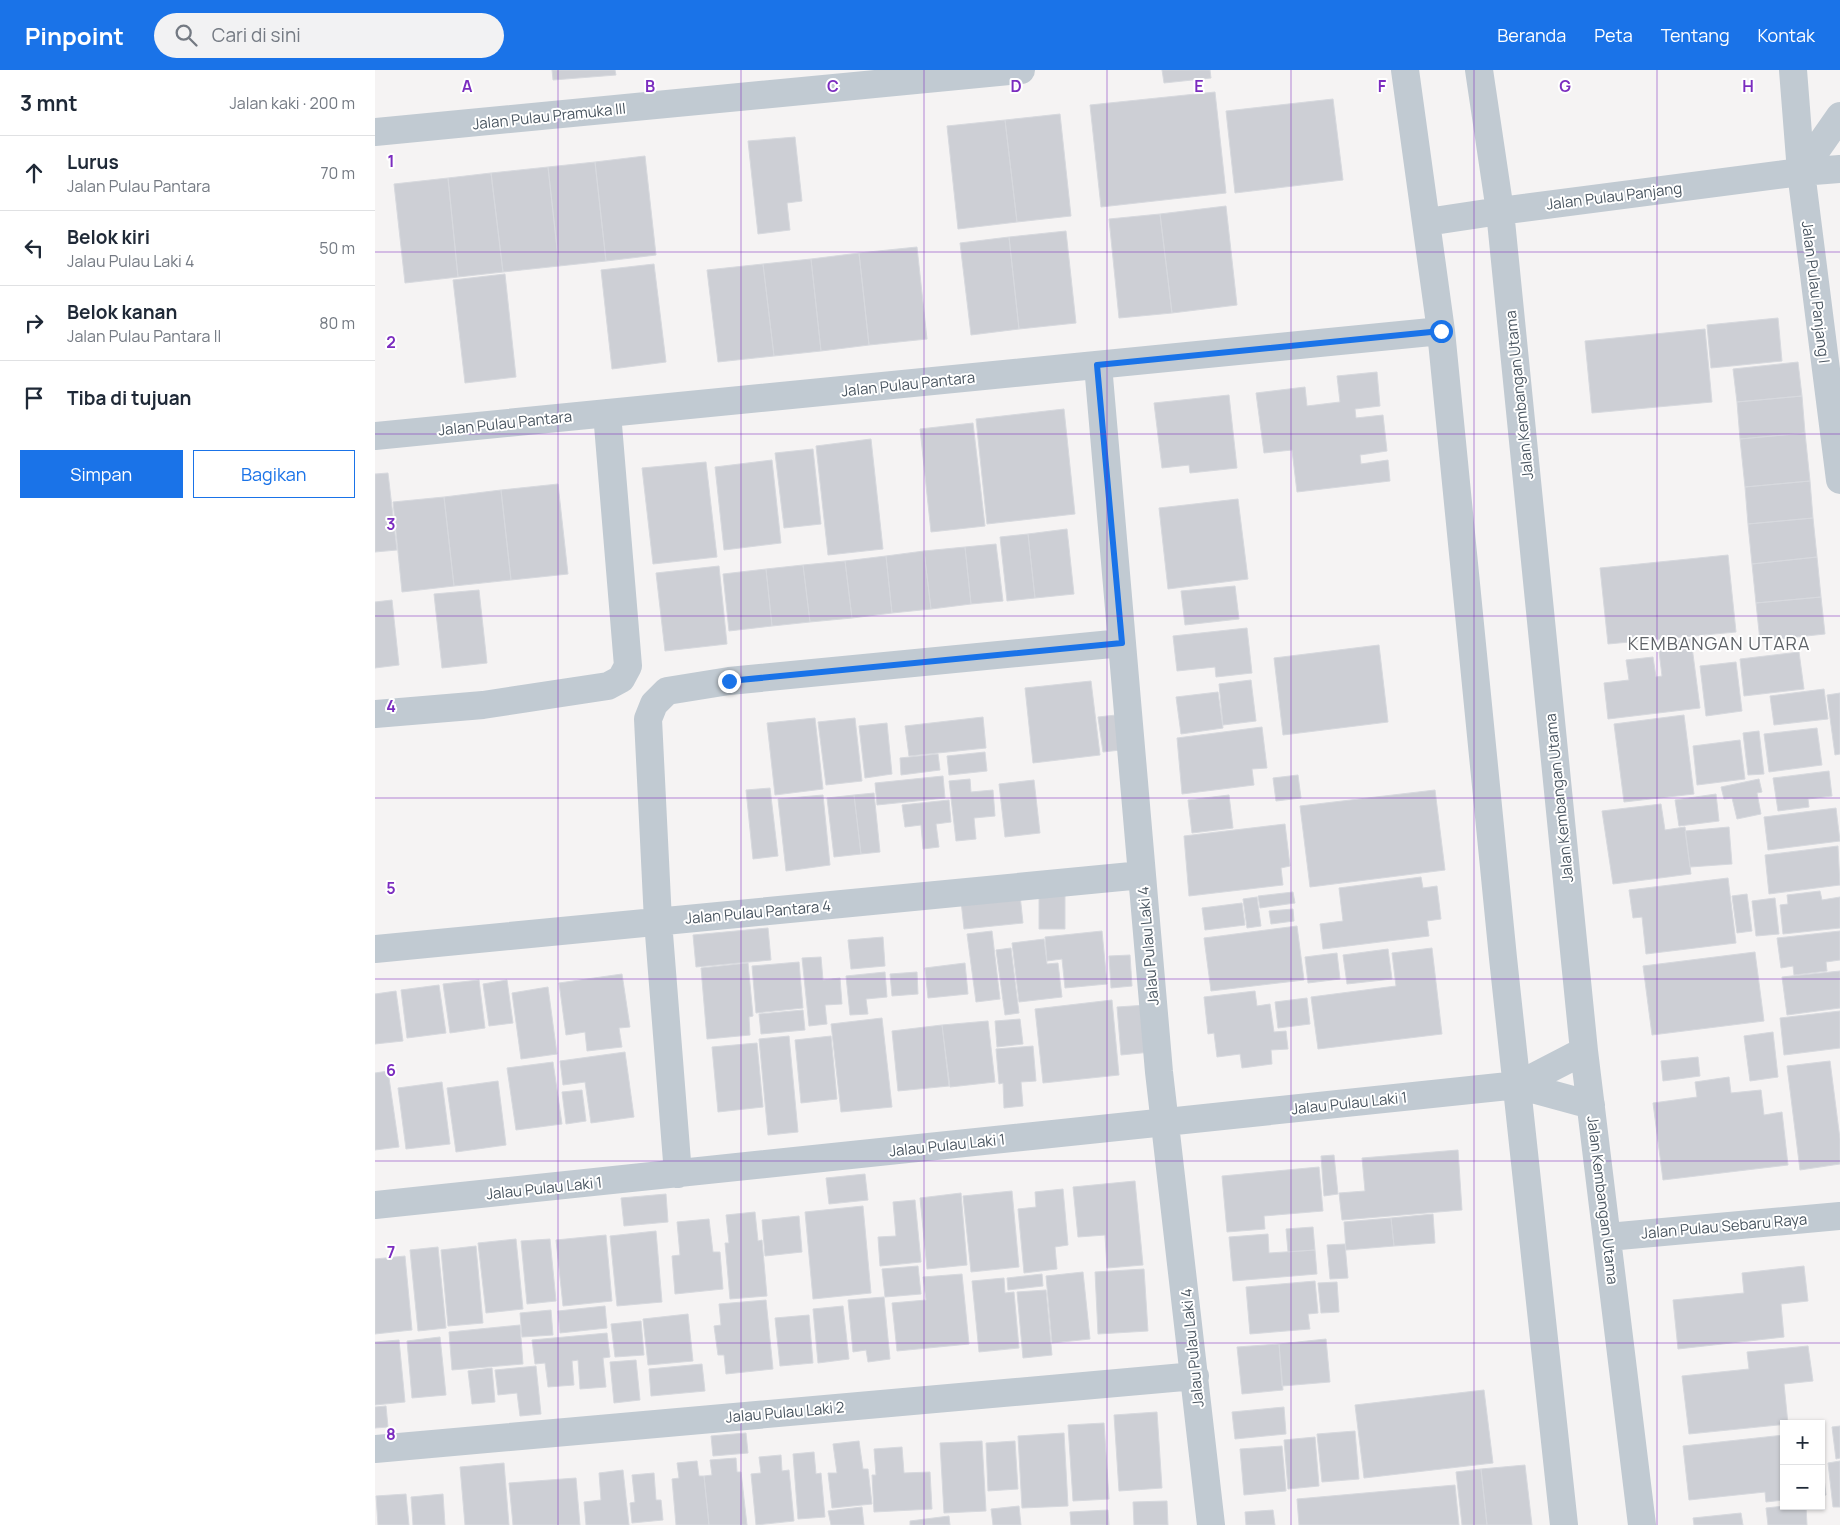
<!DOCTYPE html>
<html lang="id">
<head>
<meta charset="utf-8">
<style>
	body { margin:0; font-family:Manrope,sans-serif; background:#f2f2f3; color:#1f2937 }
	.controls { position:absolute; right:15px; bottom:15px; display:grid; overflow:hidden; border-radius:0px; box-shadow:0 1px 4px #0004 }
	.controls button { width:45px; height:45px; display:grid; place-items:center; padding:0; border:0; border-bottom:1px solid #e0e1e3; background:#fff; color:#1f2937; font:25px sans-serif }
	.stop { position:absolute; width:15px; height:15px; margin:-11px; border:4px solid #1a73e8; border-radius:50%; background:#fff }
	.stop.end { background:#1a73e8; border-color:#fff; box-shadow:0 1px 5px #0008 }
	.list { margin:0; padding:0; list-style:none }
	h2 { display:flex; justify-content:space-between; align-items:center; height:65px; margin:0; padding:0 20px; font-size:21px }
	h2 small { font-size:16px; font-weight:400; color:#747a83 }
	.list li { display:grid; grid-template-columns:32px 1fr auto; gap:15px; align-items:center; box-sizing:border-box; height:75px; padding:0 20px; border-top:1px solid #e0e1e3 }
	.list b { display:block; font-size:19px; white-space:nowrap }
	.list p { margin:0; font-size:16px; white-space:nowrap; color:#747a83 }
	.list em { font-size:16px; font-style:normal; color:#747a83 }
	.actions { display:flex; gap:10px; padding:15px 20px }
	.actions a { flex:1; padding:11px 0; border:1px solid #1a73e8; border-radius:0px; text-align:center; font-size:18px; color:#1a73e8 }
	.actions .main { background:#1a73e8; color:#fff }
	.icon { flex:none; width:28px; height:28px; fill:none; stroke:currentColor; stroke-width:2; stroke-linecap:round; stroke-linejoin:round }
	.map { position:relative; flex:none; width:1465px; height:1455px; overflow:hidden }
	header { display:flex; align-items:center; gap:30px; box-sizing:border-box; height:70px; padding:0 25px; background:#1a73e8; color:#fff }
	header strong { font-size:24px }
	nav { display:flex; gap:28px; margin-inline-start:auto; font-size:18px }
	.search { width:350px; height:45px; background:#f2f2f3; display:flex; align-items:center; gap:12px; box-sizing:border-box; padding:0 18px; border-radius:28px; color:#747a83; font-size:19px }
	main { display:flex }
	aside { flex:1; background:#fff }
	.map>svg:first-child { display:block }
</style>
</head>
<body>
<header>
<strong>Pinpoint</strong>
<div class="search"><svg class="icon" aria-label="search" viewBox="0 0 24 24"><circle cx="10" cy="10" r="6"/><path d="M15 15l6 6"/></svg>Cari di sini</div>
<nav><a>Beranda</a><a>Peta</a><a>Tentang</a><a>Kontak</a></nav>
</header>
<main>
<aside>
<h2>3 mnt<small>Jalan kaki · 200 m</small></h2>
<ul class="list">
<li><svg class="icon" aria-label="ahead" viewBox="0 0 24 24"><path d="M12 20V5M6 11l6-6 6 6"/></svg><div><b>Lurus</b><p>Jalan Pulau Pantara</p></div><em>70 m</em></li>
<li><svg class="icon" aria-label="left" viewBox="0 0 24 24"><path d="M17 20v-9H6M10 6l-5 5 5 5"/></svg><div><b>Belok kiri</b><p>Jalau Pulau Laki 4</p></div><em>50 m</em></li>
<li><svg class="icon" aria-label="right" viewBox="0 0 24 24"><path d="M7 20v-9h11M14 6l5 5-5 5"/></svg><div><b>Belok kanan</b><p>Jalan Pulau Pantara II</p></div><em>80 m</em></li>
<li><svg class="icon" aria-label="arrive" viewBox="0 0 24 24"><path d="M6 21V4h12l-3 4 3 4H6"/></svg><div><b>Tiba di tujuan</b></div></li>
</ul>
<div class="actions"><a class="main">Simpan</a><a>Bagikan</a></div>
</aside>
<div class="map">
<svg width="1465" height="1455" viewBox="0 0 1465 1455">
	<rect width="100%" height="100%" fill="#f5f3f3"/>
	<path fill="#cdcfd5" stroke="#d7d9de" d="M177,0H240L241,5L178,10Z
		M787,0H835L836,8L789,13Z
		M840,22L851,123L726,137L715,35Z
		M958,29L968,110L860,123L851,41Z
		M685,44L696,146L642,152L630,50Z
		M630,50L642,152L583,159L572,56Z
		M420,67L427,131L412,133L415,160L383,164L373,71Z
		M270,86L281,185L231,191L220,92Z
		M220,92L231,191L184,196L173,97Z
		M173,97L184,196L128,202L116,103Z
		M116,103L128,202L83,207L73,108Z
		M73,108L83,207L30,213L19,114Z
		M851,136L862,235L797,243L785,144Z
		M785,144L797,243L744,248L734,149Z
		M691,161L701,253L644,259L634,167Z
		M634,167L644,259L596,265L585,173Z
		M542,177L552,269L494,275L484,183Z
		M484,183L494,275L446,281L436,189Z
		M436,189L446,281L399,286L388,194Z
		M279,194L291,292L237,299L226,200Z
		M388,194L399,286L343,292L332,200Z
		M130,204L141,307L90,313L78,210Z
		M1403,248L1407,291L1336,298L1332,255Z
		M1330,259L1337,332L1217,343L1210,271Z
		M1423,292L1427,326L1362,332L1358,299Z
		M1002,302L1005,336L980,339L981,348L1008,345L1012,381L985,385L986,394L1013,390L1015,411L922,422L917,380L889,383L881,323L930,317L932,336L965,332L962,306Z
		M854,325L862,398L815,403L814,395L787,398L779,333Z
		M1427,326L1430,363L1365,369L1362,332Z
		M689,339L700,444L612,454L601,349Z
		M598,353L610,456L556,462L545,359Z
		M1430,363L1435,411L1370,417L1365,369Z
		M496,369L508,479L453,485L441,376Z
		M438,379L446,454L409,458L400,383Z
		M397,390L406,473L349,480L340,397Z
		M331,392L342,487L278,494L267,398Z
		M13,403L22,480L0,482V404Z
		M1435,411L1438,448L1373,454L1370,417Z
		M183,414L193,504L136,510L126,420Z
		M126,420L136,510L79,516L69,427Z
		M69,427L79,516L27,522L18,432Z
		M863,429L873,509L793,519L784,438Z
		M1438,448L1442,487L1377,494L1373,454Z
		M692,459L699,524L660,528L653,464Z
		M653,464L660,528L632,531L625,467Z
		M621,474L628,531L596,534L590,477Z
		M590,477L596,534L556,539L549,481Z
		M549,481L556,539L517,543L511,486Z
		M1353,485L1361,562L1233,574L1225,498Z
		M511,486L517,543L477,548L470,491Z
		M1442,487L1446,527L1381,533L1377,494Z
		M470,491L477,548L435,552L428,495Z
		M428,495L435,552L397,556L391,499Z
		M344,496L352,574L290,581L281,503Z
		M391,499L397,556L354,561L348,504Z
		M860,516L864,549L810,555L806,521Z
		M104,520L112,593L67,598L59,524Z
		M1446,527L1450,564L1385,571L1381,533Z
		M17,530L24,595L0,598V532Z
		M872,558L877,603L841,607L840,597L802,601L798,566Z
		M1316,569L1325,638L1233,649L1229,613L1254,610L1251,590L1278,587L1281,607L1287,606L1283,573Z
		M1004,575L1013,652L908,665L899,588Z
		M1424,582L1429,619L1369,626L1365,589Z
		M1361,592L1367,641L1331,646L1325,596Z
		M876,610L881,651L848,655L844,614Z
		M716,611L725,685L658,693L650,618Z
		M1449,619L1453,649L1399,655L1395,626Z
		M843,622L848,658L806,664L801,627Z
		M1465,623V684L1460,685L1452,625Z
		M750,644L754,679L728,682L723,647Z
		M1309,645L1319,724L1249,732L1239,654Z
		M608,647L611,678L534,686L530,656Z
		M440,648L448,719L400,725L392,653Z
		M480,648L487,711L451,715L443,652Z
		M512,653L517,704L490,708L484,656Z
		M887,657L892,698L877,699L879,715L807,724L802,668Z
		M1442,658L1447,695L1394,702L1389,664Z
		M1384,661L1389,704L1373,705L1368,663Z
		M1365,670L1370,709L1322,715L1318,676Z
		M610,682L612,701L574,705L572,686Z
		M563,684L565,700L526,705L525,688Z
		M1454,701L1457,726L1433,729L1434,737L1403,741L1398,708Z
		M923,705L926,728L901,731L898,708Z
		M568,706L570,728L502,735L500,713Z
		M595,709L596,722L618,720L620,746L599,748L601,769L581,771L574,711Z
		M1384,709L1387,722L1382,723L1386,744L1362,749L1357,728L1349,729L1346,717Z
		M659,710L665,763L630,767L624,714Z
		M395,718L403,786L378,789L371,720Z
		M1060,720L1070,800L935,817L925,736Z
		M499,723L505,782L486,784L479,725Z
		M1341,724L1344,751L1304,756L1300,730Z
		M448,725L455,795L411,801L403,729Z
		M479,725L486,784L459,787L452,728Z
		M854,725L858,758L817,763L813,730Z
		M574,730L576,752L561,754L564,777L548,779L546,755L530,757L527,735Z
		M1286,734L1290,760L1310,757L1316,804L1238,814L1227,741Z
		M1461,738L1465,771L1393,780L1389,747Z
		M910,754L915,796L906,798L908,815L814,826L809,766Z
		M1354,757L1357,794L1315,797L1310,761Z
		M1463,776L1465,815L1394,824L1390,785Z
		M1046,807L1048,818L1062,816L1066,849L1052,851L1054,866L948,879L945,854L968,851L964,818Z
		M1353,808L1361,873L1271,884L1267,847L1258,848L1254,820Z
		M1445,821L1447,830L1465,827V858L1408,864L1405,835L1413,834L1412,825Z
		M918,822L920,833L885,838L883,826Z
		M690,823V859H664V824Z
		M1372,824L1377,861L1362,863L1357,826Z
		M645,825L648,853L589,859L586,831Z
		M882,827L886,856L872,858L868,829Z
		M1400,828L1404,864L1381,866L1377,831Z
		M867,833L870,855L830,860L827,838Z
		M918,839L919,851L896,854L894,841Z
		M922,856L929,910L836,921L829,868Z
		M393,858L396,890L321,897L318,865Z
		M617,861L625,929L601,932L592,864Z
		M727,861L732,914L690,918L687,889L672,891L670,867Z
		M1465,861V890L1451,892L1452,901L1419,905L1418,896L1406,898L1402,868Z
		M508,867L510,896L476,899L473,870Z
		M669,869L672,894L683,893L687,927L644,932L637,873Z
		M636,878L644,943L630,945L621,880Z
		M1057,878L1067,964L943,979L936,927L1021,916L1017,883Z
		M1013,879L1017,909L972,914L968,885Z
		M1380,882L1389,951L1277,965L1268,896Z
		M962,883L965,909L933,913L930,887Z
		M755,885L757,916L736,918L734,886Z
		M446,887L448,910L465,908L467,934L450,935L452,954L434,956L427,888Z
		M424,892L428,938L381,943L377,896Z
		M373,893L378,946L374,947L375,965L332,969L326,898Z
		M590,893L593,924L553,928L550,898Z
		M1465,901V938L1412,945L1407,907Z
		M510,902L512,927L491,929L493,944L475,945L471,906Z
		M542,902L543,924L517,926L515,904Z
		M247,904L255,957L244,958L247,977L212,981L210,962L191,965L184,913Z
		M104,910L110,958L75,963L68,914Z
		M132,910L138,953L114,956L108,914Z
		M64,915L71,963L32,968L26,920Z
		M173,917L182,984L146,989L137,923Z
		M21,921L28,971L0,974V924Z
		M880,921L882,936L895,934L899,962L911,961L913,979L896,980L897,994L867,998L865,984L842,987L839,963L833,964L829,927Z
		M932,928L935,954L903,958L900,932Z
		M737,930L744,1005L668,1013L660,939Z
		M772,935L776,982L746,985L742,937Z
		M428,940L430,960L386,964L384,944Z
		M1465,941V978L1409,985L1405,948Z
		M507,948L517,1037L466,1042L456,954Z
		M645,949L648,974L622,977L620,951Z
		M613,951L620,1012L575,1017L567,955Z
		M567,955L574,1016L523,1021L517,961Z
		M1398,962L1403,1007L1375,1011L1369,966Z
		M414,966L423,1062L393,1065L384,969Z
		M456,966L462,1029L426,1033L420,970Z
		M382,973L388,1037L343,1042L337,977Z
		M658,976L661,1011L646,1012L648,1036L629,1038L628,1013L624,1014L621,979Z
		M250,982L259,1047L216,1053L210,1012L188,1015L185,991Z
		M1323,987L1325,1006L1288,1011L1286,991Z
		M1455,991L1465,1069V1094L1425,1100L1412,996Z
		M178,992L187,1054L141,1060L132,998Z
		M13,1001L24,1077L0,1080V1003Z
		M1354,1007L1356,1023L1386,1020L1389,1045L1407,1042L1413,1095L1288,1110L1278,1033L1322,1027L1320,1012Z
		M123,1011L131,1075L81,1082L72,1018Z
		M67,1012L75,1074L31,1079L23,1018Z
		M207,1020L211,1051L191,1054L187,1022Z
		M1083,1080L1087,1140L967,1150L964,1123L990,1121L987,1088Z
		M959,1085L963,1124L949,1126L946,1086Z
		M944,1097L948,1141L889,1146L890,1159L852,1162L847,1106Z
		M490,1104L493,1130L454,1134L451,1108Z
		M760,1111L768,1195L732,1198L730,1165L703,1167L698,1117Z
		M688,1119L693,1175L680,1177L682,1199L649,1203L643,1139L661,1137L660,1122Z
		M637,1121L644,1197L596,1202L588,1126Z
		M586,1123L592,1195L552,1199L545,1128Z
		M291,1124L293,1152L249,1156L246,1128Z
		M540,1130L546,1192L505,1196L503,1167L521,1166L518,1132Z
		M488,1136L496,1223L438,1229L430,1142Z
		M380,1142L383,1171L387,1170L392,1226L355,1229L350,1173H354L351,1145Z
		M1058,1144L1060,1173L1019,1176L1016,1148Z
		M424,1146L427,1182L390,1186L387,1150Z
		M1016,1148L1019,1176L971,1180L969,1152Z
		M334,1149L338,1182H345L348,1219L300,1224L297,1186L305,1185L302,1152Z
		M938,1157L940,1180L913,1182L911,1159Z
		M281,1161L287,1232L242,1236L235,1166Z
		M893,1164L894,1183L940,1180L942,1204L858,1211L854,1167Z
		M231,1165L237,1231L188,1236L181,1170Z
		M141,1169L148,1239L111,1243L103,1173Z
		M175,1169L181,1231L152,1234L146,1171Z
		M970,1174L973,1208L955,1209L952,1175Z
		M101,1176L108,1253L73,1256L66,1180Z
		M63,1177L71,1258L43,1261L35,1180Z
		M30,1186L37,1260L0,1264V1189Z
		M543,1196L546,1224L510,1227L507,1199Z
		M1429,1196L1433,1231L1406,1234L1409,1267L1303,1279L1298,1230L1369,1223L1367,1203Z
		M769,1199L773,1261L723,1264L720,1202Z
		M708,1202L715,1269L677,1273L671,1206Z
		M587,1204L594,1274L522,1281L517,1233L551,1230L548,1207Z
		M667,1204L668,1216L633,1220L632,1208Z
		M629,1208L630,1223L639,1222L644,1278L604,1282L597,1211Z
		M940,1211L943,1243L933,1244L935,1259L875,1264L871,1217Z
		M962,1212L964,1242L946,1243L943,1213Z
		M671,1220L677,1285L648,1288L642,1222Z
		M509,1227L515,1289L493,1292L491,1280L478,1282L473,1230Z
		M391,1230L398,1299L351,1304L349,1285H343L339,1256L346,1255L344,1234Z
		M230,1236L232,1258L185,1263L183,1241Z
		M468,1236L474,1289L443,1293L438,1239Z
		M176,1240L178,1265L147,1267L145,1243Z
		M313,1244L318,1291L273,1295L268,1249Z
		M434,1245L438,1293L405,1296L400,1248Z
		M266,1251L269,1285L240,1287L236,1254Z
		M145,1255L148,1294L77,1300L74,1262Z
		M232,1263L235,1287L228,1288L231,1317L205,1319L203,1290L197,1291L199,1315L173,1317L170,1293L160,1294L157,1270Z
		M65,1267L71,1325L37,1328L32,1271Z
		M951,1269L955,1312L907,1316L904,1274Z
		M24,1270L30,1332L0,1335V1272Z
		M904,1274L908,1320L867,1324L862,1277Z
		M1433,1276L1438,1311L1409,1314L1413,1354L1314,1364L1307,1306L1374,1299L1372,1282Z
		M261,1290L265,1330L239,1333L235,1292Z
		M327,1294L330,1321L276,1326L274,1299Z
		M161,1296L166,1344L145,1346L142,1323L123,1325L120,1300Z
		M117,1298L120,1332L97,1334L93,1301Z
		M1109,1320L1118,1393L989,1408L980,1335Z
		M11,1336L13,1357L0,1358V1337Z
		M909,1337L911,1364L860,1369L857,1342Z
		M782,1342L787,1418L744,1421L739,1345Z
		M729,1353L734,1429L698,1431L693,1355Z
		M1465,1356V1388L1461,1389L1457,1357Z
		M980,1361L984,1409L947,1412L942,1364Z
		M371,1363L373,1383L338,1386L336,1366Z
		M689,1363L693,1436L647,1438L643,1366Z
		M1409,1365V1430L1391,1432L1390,1422L1314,1430L1308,1376Z
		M940,1367L944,1416L913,1419L909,1370Z
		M484,1371L488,1399H493L497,1434L457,1438L453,1403H462L458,1374Z
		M607,1371L611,1441L569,1443L565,1373Z
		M640,1371L643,1419L613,1421L611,1373Z
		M907,1376L911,1421L869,1425L865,1379Z
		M527,1377L529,1403L555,1402L557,1439L499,1442L497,1405H501L499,1379Z
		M439,1382L441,1404L446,1403L450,1447L423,1449L418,1384Z
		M406,1385L407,1401L414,1400L419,1451L381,1455L376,1404L386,1403L384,1387Z
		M361,1388L362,1402H366L372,1455H334L329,1406L337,1405L335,1390Z
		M322,1391L324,1406H329L334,1455H301L297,1409L304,1408L302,1393Z
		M1465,1391V1437H1458L1453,1393Z
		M129,1393L134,1455H90L85,1397Z
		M1150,1395L1157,1455H1112L1106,1399Z
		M1106,1399L1112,1455H1087L1081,1402Z
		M248,1400L254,1455H211L209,1432L226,1430L224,1403Z
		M1446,1400H1448L1451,1425L1446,1426Z
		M279,1403L281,1430H286L288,1450L257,1453L255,1433L260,1432L257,1405Z
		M201,1408L205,1455H138L134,1413Z
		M1080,1415L1084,1455H924L922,1429Z
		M31,1424L34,1455H3L1,1426Z
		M68,1424L70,1455H38L36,1427Z
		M792,1431L793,1455H759L758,1432Z
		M644,1436L646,1455H618L616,1439Z
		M1409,1436H1431L1432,1455H1393L1391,1438Z
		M487,1437L489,1455H456L453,1441Z
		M733,1440L734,1455H696L695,1442Z
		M898,1440L900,1455H871L870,1442Z
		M1366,1443L1368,1455H1319L1318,1448Z
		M574,1446L575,1455H535V1451Z"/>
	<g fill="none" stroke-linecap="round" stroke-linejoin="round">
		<path stroke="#c1cad2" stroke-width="28" d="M1030,0L1066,261L1128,888L1189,1455
			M1104,0L1125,141L1209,981L1267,1455
			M1418,0L1426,102L1465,410
			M0,62L646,0
			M1426,102L1465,46
			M1052,152L1125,141L1426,102L1465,99
			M723,295L784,1002L836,1455
			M0,366L1066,261
			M0,644L108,635L233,616L246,609L253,596L232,343
			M0,879L767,805
			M1143,1015L1216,1035
			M303,1104L283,851L273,649L279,634L292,621L354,611L747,573
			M0,1135L1143,1015L1209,981
			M1233,1167L1465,1146
			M0,1379L820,1306"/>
	</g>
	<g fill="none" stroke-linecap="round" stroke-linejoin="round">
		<path stroke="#1a73e8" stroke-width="6" d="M354,611L747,573L722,295L1066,261"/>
	</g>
	<path fill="none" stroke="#7b2cbf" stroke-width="1" stroke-opacity="0.55" d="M183,0V1455M366,0V1455M549,0V1455M732,0V1455M916,0V1455M1099,0V1455M1282,0V1455M0,182H1465M0,364H1465M0,546H1465M0,728H1465M0,909H1465M0,1091H1465M0,1273H1465"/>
	<g text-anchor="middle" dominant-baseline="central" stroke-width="4" stroke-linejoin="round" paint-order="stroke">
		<g font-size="15" fill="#4a5661" stroke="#fff">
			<text transform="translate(174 46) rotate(-6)">Jalan Pulau Pramuka III</text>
			<text transform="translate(1239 126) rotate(-7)">Jalan Pulau Panjang</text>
			<text transform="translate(1441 222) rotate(83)">Jalan Pulau Panjang I</text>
			<text transform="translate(533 314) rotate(-6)">Jalan Pulau Pantara</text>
			<text transform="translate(1144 325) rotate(-96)">Jalan Kembangan Utama</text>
			<text transform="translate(130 353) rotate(-6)">Jalan Pulau Pantara</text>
			<text transform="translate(1184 728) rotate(-96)">Jalan Kembangan Utama</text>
			<text transform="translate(383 842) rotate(-5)">Jalan Pulau Pantara 4</text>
			<text transform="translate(773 876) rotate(-95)">Jalau Pulau Laki 4</text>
			<text transform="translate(974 1033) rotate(-6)">Jalau Pulau Laki 1</text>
			<text transform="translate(572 1075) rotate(-6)">Jalau Pulau Laki 1</text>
			<text transform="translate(169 1118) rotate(-6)">Jalau Pulau Laki 1</text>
			<text transform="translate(1228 1130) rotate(83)">Jalan Kembangan Utama</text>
			<text transform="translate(1349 1156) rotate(-5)">Jalan Pulau Sebaru Raya</text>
			<text transform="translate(817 1278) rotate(-96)">Jalau Pulau Laki 4</text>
			<text transform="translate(410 1342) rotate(-5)">Jalau Pulau Laki 2</text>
		</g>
		<g font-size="18" letter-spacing="1" fill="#5f6368" stroke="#fff">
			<text x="1344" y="573">KEMBANGAN UTARA</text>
		</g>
	</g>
	<g font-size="16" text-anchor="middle" font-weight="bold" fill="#7b2cbf" stroke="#fff" stroke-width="4" stroke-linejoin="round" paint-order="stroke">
		<text x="92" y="22">A</text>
		<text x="275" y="22">B</text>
		<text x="458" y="22">C</text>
		<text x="641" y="22">D</text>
		<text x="824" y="22">E</text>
		<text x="1007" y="22">F</text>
		<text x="1190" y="22">G</text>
		<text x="1373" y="22">H</text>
		<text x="16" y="97">1</text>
		<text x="16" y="278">2</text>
		<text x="16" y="460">3</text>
		<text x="16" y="642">4</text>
		<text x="16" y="824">5</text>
		<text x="16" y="1006">6</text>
		<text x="16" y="1188">7</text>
		<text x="16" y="1370">8</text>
	</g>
</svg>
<div class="controls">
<button>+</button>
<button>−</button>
</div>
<div class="stop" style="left:1066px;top:261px"></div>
<div class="stop end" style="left:354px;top:611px"></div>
</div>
</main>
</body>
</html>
